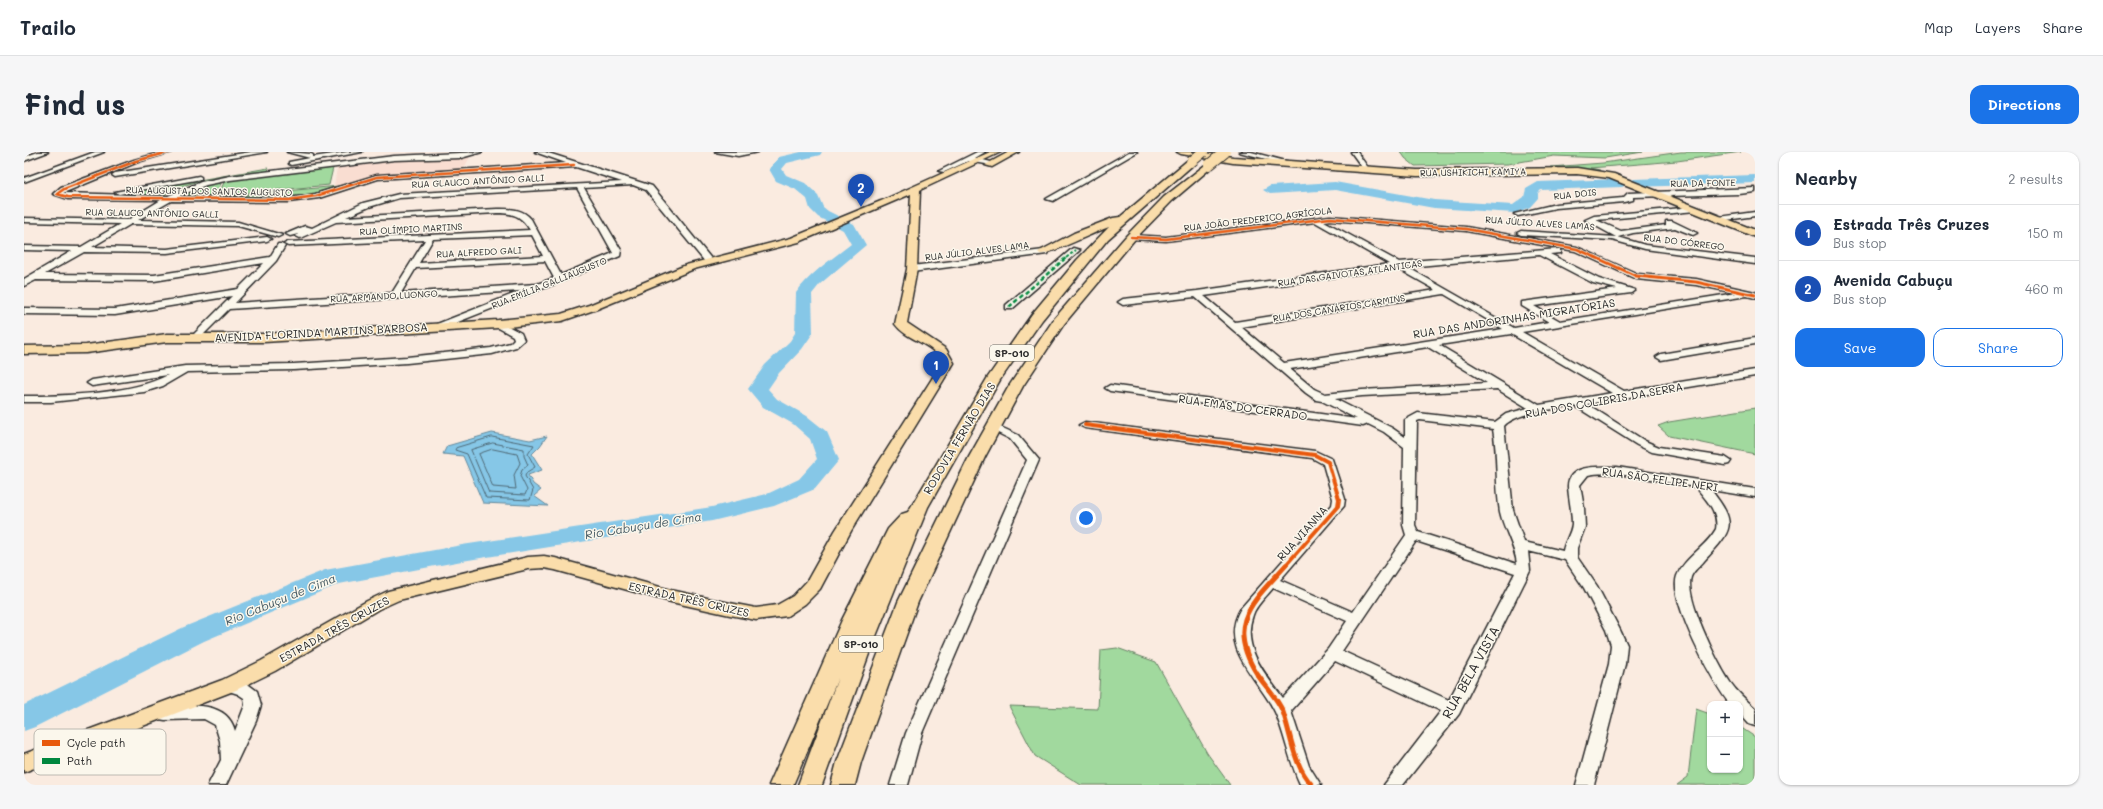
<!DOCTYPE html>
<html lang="en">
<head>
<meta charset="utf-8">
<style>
	body { margin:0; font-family:Mali,sans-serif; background:#f6f6f7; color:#1f2937 }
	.controls { position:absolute; right:12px; bottom:12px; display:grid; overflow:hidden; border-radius:8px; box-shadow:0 1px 3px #0004 }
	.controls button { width:36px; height:36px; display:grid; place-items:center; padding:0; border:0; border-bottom:1px solid #e0e1e3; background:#fff; color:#1f2937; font:20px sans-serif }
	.you { position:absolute; left:1062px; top:366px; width:14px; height:14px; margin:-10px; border:3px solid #fff; border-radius:50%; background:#1a73e8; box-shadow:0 0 0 6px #1a73e833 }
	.badge { display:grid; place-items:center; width:26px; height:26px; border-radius:50%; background:#1a73e8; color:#fff; font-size:13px; font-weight:700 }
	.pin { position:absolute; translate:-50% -33px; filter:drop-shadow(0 1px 2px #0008) }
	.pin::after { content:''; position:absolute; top:21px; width:14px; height:12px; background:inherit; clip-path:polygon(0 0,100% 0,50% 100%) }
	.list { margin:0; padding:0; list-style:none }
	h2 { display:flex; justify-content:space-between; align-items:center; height:52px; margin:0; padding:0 16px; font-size:17px }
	h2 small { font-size:13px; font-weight:400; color:#747a83 }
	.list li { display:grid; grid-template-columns:26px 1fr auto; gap:12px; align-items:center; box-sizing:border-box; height:56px; padding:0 16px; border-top:1px solid #e0e1e3 }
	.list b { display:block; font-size:15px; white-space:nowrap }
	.list p { margin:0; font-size:13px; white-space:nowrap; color:#747a83 }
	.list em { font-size:13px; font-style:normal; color:#747a83 }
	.actions { display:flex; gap:8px; padding:12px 16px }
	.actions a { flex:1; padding:9px 0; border:1px solid #1a73e8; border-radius:12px; text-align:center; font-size:14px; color:#1a73e8 }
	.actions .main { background:#1a73e8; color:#fff }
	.map { position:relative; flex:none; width:1731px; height:633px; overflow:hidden; border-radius:12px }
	header { display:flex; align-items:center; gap:24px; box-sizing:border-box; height:56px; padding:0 20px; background:#fff; border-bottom:1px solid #e0e1e3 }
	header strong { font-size:19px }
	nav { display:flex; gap:22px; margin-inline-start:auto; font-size:14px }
	.intro { display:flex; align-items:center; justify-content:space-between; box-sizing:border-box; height:96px; padding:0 24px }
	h1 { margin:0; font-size:28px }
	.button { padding:10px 18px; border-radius:12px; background:#1a73e8; color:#fff; font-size:14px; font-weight:700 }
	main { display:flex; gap:24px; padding:0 24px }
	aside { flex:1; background:#fff; border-radius:12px; box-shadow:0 1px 3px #0004 }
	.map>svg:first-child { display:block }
</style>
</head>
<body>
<header>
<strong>Trailo</strong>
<nav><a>Map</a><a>Layers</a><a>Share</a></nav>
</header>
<div class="intro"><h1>Find us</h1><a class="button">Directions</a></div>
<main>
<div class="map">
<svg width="1731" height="633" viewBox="0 0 1731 633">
	<rect width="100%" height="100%" fill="#faebe0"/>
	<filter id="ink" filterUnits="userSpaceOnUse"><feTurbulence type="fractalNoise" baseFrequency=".025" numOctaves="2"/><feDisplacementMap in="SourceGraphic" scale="8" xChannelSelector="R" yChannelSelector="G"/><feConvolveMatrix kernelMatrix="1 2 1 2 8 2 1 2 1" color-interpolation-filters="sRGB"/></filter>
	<g filter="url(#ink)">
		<path fill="#f9ddd1" d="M446,5L439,18L353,23L310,34L313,16L402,6L424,7Z"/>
		<path fill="#a1d99e" stroke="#668264" d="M1377,0H1619L1581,6L1530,4L1484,12L1391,14L1381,6Z
			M1657,0H1717L1653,9L1566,16L1576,18L1574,20L1531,19L1526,15L1579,11Z
			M244,16L245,19L171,30L147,38L139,44L95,42Z
			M309,16L305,33L194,44L201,28Z
			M198,29L191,45L160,43L161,40L173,35Z
			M315,34L277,46L207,44Z
			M1731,256V302L1645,284L1634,274L1645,270Z
			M1093,496L1132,510L1183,601L1206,633H1057L1011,604L985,554L1074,557L1077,498Z
			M1672,557L1686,562V618H1716V575L1731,585V633H1653L1664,625Z"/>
		<path fill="#86c7e7" stroke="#62899c" d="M468,281L506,288L523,284L516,294L508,302L518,318L504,323L509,332L517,338L510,344L524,354L459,351L439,304L419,302L423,294Z"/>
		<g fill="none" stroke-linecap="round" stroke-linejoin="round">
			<path stroke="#4f6976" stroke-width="1" d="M468,285L510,293L504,302L511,315L503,320L501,324L509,338L506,348L462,346L443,302L431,298L432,296Z
				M469,291L500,297V304L504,313L498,318L496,324L503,338L501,343L465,341L447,298Z
				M469,297L493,302L496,311L490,323L492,337L469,335L455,302Z"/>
			<path fill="#86c7e7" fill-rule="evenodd" d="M777,0H798L796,3L763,11L758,17L762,23L781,31L794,43L799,55L804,59L830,72L842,93L796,132L788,142L789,181L778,197L755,221L744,237L753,247L783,264L803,280L815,308L791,337L750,354L688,369L438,409L315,432L180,489L11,575L0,579V553L160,475L301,418L438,393L688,355L743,342L775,327L793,307L786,287L769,272L739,255L724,237L741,213L766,189L771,181L772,141C786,121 808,107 827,92L819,78L794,65L786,57L783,47L771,37L752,29L745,17L755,5Z
				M1731,23V31L1610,35L1604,32L1598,35L1517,38L1514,41V46L1506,55L1491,61L1410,56L1311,38L1246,42L1239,38L1246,34L1311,30L1410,48L1489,53L1500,45L1502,37L1514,30L1598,27L1604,30L1610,27Z"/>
			<defs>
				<path id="minor" d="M14,0H24L0,9V5Z
					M71,0H80L0,30V26Z
					M138,0H148L114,10L39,41L144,44L177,30L206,24L370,4L458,0L437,6L370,8L206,28L182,33L155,44L265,46L291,42L353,23L542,11L511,0H521L628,34L689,109L682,111L622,38L609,33L560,36L597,98L596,104L538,129L416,177L411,174L413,172L497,139L205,157L174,188H168V184L208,144L91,163L0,162V156L91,157L214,137L240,111L130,129L12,128L0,134V127L48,99L0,98V94L57,95L96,72L0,70V66L104,68L137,48L44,47L29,42L37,35L110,8ZM552,15L598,30L375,42L339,51L288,76L281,74L262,82L266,84L274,82L272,84L276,86L312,70L473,61C489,61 497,63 506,78L264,90L260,92L264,94L401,88L368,141L211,151L252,109L261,94L257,92H254L246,105L130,123L21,122L60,100L143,101L243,89L247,87L243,85L143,97L68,95L107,72L214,74L254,85L258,83L214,70L114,68L147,49L265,50L295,46L354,27ZM553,36L589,101L537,123L507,67C498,56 486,57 473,57L322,65L345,55L375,46ZM508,83L519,104L395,111L409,87ZM521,109L530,126L513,132L377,141L392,116Z
					M227,0H243L91,25L88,23L91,21Z
					M263,0L287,2L289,3V5L323,0H338L267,13L265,12V10L286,6Z
					M691,0H734L714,4Z
					M953,0H961L951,6L971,11L968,13L944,9L920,20L915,19Z
					M1105,0H1113L1029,49L1022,47Z
					M1215,0H1227L1277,13L1274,15Z
					M1327,0H1333L1345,17L1344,18H1340Z
					M175,24L177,25V27L95,42L91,40Z
					M1731,36V40L1715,42L1609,45V48L1600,50L1532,56L1494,64L1490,62L1532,52L1599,46L1604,41Z
					M1669,55L1673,57L1672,59L1572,68L1597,79L1642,73V69H1648L1673,81L1669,83L1651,76L1609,81L1594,85L1621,93L1731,106V112L1621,97L1588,88L1497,83L1493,81L1497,79L1592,85L1561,68L1570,64Z
					M1731,60V64L1695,69L1691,67L1695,65Z
					M1306,64L1442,75L1553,95L1614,122L1672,127L1731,140V146L1723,144L1498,180L1600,239L1731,218V224L1563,252L1621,289L1635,295L1701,305L1707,309L1705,312L1701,313L1628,300L1613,293L1551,254C1533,257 1492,260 1480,274L1489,358L1500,390L1539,399C1540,390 1547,382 1548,372C1548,359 1545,348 1544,335C1543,311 1578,315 1593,315L1731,337V345L1687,338C1714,372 1709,378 1680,409C1676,414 1669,419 1667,425C1660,445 1694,512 1706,530C1713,540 1722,548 1731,556V574L1725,572L1716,562V552H1706C1690,534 1644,448 1653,424C1660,406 1682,395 1692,377C1695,360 1682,348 1672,335C1642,331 1592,317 1564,323L1556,333L1560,356L1561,375L1553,396V405L1573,434L1596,478L1603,493L1601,512L1570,633H1552L1585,512L1587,493L1582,478L1560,436L1541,408L1504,399L1506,419L1435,562L1379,633H1360L1417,559L1311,509L1267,559L1285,614L1297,633L1276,632C1265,609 1261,583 1251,560C1236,528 1193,496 1217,456L1308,353L1309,347L1299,312L1288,306L1061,276L1055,273L1061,270L1291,299L1308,307L1321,347L1320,354L1256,428L1329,460L1382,383L1379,373L1380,295L1360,280L1344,272L1339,274L1086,239L1081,236L1086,233L1333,267L1298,249L1292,248L1282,241L1171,145L1099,153L1094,150L1099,147L1173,139L1365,112L1291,70L1142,89L1107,87L1103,85L1107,83L1142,85ZM1306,68L1442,79L1551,99L1612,127L1672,133L1712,141L1536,169L1510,154L1607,141L1611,138L1575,127L1526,102L1537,101V97H1534L1375,110L1300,69ZM1515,103L1569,131L1593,137L1498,150V154L1525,170L1490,176L1383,115ZM1373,116L1412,138L1211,170L1180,144ZM1420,142L1479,177L1260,211L1217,175ZM1487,182L1588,241L1515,253L1415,193ZM1404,195L1463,231L1338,238L1301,242L1290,237L1266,217ZM1473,237L1504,256L1482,262L1471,270L1394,261L1381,268V285L1368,276L1311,247L1338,244ZM1396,268L1469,277C1474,304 1471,332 1476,360C1480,378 1491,394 1493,412L1394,380L1391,373L1393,269ZM1392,389L1491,421L1425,548L1318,499ZM1249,436L1323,469L1304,497L1259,546C1241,522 1217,495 1229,463C1232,453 1243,444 1249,436Z
					M1049,96L1056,98L988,157H982V153Z
					M1020,98L1024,100L1023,102L888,120L884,117L888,114Z
					M474,169L497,181L500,188L492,195L468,202L383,211L270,218L163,220L139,234L120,240L27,250H0V244C40,244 109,242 144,223L68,234L63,231L68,228L161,214L270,212L383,205L467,196L486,191L490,187L489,184L471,174V170Z
					M1731,186V192L1637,208L1632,205L1637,202Z
					M970,272L994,283L1015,308L898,581L884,633H866L882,581L1003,308L986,287L966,277L964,275Z
					M205,527L225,533L233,539L237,553L232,569L202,633H184L197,608L196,589L191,573L180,567L141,568L135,567L133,562L135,557L141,556C165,553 203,548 211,579L221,553L220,546L214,542L199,537L197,533L199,529Z"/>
				<path id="major" d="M966,0H977L896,38L893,117L883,171L922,197L930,211L827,379L796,437L781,452L763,464L732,468L706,463L647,450L531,418L520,416L504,417L375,448L355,457L251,519L212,538L0,620V602L198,528L237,509L343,449L364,439L504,405L520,404L531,406L647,438L706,451L732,456L753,453L769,444L783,429L811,379L918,211C911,191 883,189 871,172L883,117L887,42L775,90L670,117L573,157L538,169L474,176L240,190H143L62,201L0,202V194L62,193L143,182H240L474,168L537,162L565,153L662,113L767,86L857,49Z
					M985,0H995L968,15L961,13Z
					M1153,0H1173L1209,5L1393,18L1553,16L1590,22L1731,78V85L1585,26L1553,22L1393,24L1209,11L1157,2Z"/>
				<path id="highway" d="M1167,7L1170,8V12L1084,87L1018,168L976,228L904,355L846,499L798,633H774L814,526L769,633H745L818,468L864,377L878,362L884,360L964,225L1008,162L1053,108L1085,75C1073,79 1023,104 1016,102L1014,100L1050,81L1089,66L1096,65L1164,8Z
					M1185,10L1190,13L1188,15L1148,49L1111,87L1040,172L999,234L961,305L894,450L837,610L831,633H807L813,610L874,450L945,305L985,234L1030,167L1103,83L1140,45Z"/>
			</defs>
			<use href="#minor" stroke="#2b2b2b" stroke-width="3"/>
			<use href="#major" stroke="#2b2b2b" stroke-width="3"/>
			<use href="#highway" stroke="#2b2b2b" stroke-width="3"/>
			<use href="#minor" fill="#fbf7ec" fill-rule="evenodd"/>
			<use href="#major" fill="#faddab" fill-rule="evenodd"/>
			<use href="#highway" fill="#faddab" fill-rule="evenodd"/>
			<defs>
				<path id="highway-bridge" d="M1167,10L1179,0
					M1185,13L1201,0"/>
			</defs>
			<use href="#highway-bridge" stroke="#2b2b2b" stroke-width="12" stroke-linecap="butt"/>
			<use href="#highway-bridge" stroke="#faddab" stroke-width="10"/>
			<path stroke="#00873e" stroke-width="2" stroke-dasharray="3.5 2" stroke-linecap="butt" d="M1042,106L1052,98"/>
			<path stroke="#00873e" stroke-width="2.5" stroke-dasharray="4.5 2.5" stroke-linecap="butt" d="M985,155L1043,105"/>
			<defs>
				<path id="cycleway-far3" d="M145,0L112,9L40,37L33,42L44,45L265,48L292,44L353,25L550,13
					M1107,85L1142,87L1306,66L1442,77L1553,97L1573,106"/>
				<path id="cycleway-far2" d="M1571,105L1612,124L1672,130L1731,143"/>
				<path id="cycleway-far1" d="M1061,273L1291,303L1304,310L1315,347L1314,354L1261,414"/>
				<path id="cycleway" d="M1262,413C1228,451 1201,471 1233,522C1241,534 1254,547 1259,560C1267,583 1270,615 1288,633"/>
			</defs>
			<use href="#cycleway-far3" stroke="#fbf7ec" stroke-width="4"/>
			<use href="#cycleway-far2" stroke="#fbf7ec" stroke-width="5"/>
			<use href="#cycleway-far1" stroke="#fbf7ec" stroke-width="6"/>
			<use href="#cycleway" stroke="#fbf7ec" stroke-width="8"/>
			<use href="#cycleway-far3" stroke="#e8590c" stroke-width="2.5"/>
			<use href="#cycleway-far2" stroke="#e8590c" stroke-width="3"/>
			<use href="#cycleway-far1" stroke="#e8590c" stroke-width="4"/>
			<use href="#cycleway" stroke="#e8590c" stroke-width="5"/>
		</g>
	</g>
	<g text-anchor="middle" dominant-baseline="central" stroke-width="3" stroke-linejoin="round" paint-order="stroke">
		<g font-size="9" fill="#2b2b2b" stroke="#fbf7ec">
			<text transform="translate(1449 20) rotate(-1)">RUA USHIKICHI KAMIYA</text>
			<text transform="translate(454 29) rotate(-3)">RUA GLAUCO ANTÔNIO GALLI</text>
			<text transform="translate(1679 31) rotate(-1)">RUA DA FONTE</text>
			<text transform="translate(185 39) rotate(1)">RUA AUGUSTA DOS SANTOS AUGUSTO</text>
			<text transform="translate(1551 42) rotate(-6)">RUA DOIS</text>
			<text transform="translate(128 61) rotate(1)">RUA GLAUCO ANTÔNIO GALLI</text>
			<text transform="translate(1234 67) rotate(-7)">RUA JOÃO FREDERICO AGRÍCOLA</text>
			<text transform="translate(1516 71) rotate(4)">RUA JÚLIO ALVES LAMAS</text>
			<text transform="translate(387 77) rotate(-3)">RUA OLÍMPIO MARTINS</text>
			<text transform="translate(1660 90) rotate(7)">RUA DO CÓRREGO</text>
			<text transform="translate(953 99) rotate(-7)">RUA JÚLIO ALVES LAMA</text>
			<text transform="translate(455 100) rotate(-3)">RUA ALFREDO GALI</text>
			<text transform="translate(1326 121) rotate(-8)">RUA DAS GAIVOTAS ATLANTICAS</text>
			<text transform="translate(525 131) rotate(-22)">RUA EMÍLIA GALLIAUGUSTO</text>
			<text transform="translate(360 144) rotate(-3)">RUA ARMANDO LUONGO</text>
			<text transform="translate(1315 156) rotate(-9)">RUA DOS CANÁRIOS CARMINS</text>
		</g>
		<g fill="#fbf7ec" stroke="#696865" stroke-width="1">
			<rect x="966" y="193" width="44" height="16" rx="3"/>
			<rect x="815" y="484" width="44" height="16" rx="3"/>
		</g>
		<g font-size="10" font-weight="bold" fill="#2b2b2b">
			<text x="988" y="201">SP-010</text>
			<text x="837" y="492">SP-010</text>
		</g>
		<g font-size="11" fill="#2b2b2b" stroke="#fbf7ec">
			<text transform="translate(1490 166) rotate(-9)">RUA DAS ANDORINHAS MIGRATÓRIAS</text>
			<text transform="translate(297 180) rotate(-3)">AVENIDA FLORINDA MARTINS BARBOSA</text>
			<text transform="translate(1580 248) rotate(-10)">RUA DOS COLIBRIS DA SERRA</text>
			<text transform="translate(1219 255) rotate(8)">RUA EMAS DO CERRADO</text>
			<text transform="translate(935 286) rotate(-59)">RODOVIA FERNÃO DIAS</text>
			<text transform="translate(1636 327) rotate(8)">RUA SÃO FELIPE NERI</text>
			<text transform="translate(1278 381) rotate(-48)">RUA VIANNA</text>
			<text transform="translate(665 447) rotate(13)">ESTRADA TRÊS CRUZES</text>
			<text transform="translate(310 477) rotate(-29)">ESTRADA TRÊS CRUZES</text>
		</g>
		<g font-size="12" font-style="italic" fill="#465a63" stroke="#fbf7ec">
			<text transform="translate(619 373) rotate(-9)">Rio Cabuçu de Cima</text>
			<text transform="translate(256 447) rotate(-22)">Rio Cabuçu de Cima</text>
		</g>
		<g font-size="13" fill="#2b2b2b" stroke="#fbf7ec">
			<text transform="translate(1446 520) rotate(-61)">RUA BELA VISTA</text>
		</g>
	</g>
	<rect x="10" y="577" width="132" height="46" rx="6" fill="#fbf7ec" stroke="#bdbab2" stroke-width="1"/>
	<rect x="18" y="588" width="18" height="6" fill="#e8590c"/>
	<rect x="18" y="606" width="18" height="6" fill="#00873e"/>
	<g font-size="11" fill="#2b2b2b">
		<text x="43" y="595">Cycle path</text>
		<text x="43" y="613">Path</text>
	</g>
</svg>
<div class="controls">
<button>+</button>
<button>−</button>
</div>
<div class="you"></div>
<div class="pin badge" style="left:912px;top:232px;background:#1a4fb4">1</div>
<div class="pin badge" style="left:837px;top:55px;background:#1a4fb4">2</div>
</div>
<aside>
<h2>Nearby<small>2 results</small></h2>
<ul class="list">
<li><span class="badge" style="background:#1a4fb4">1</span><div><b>Estrada Três Cruzes</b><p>Bus stop</p></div><em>150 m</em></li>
<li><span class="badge" style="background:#1a4fb4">2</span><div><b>Avenida Cabuçu</b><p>Bus stop</p></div><em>460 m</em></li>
</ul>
<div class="actions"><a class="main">Save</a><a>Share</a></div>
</aside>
</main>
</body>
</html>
